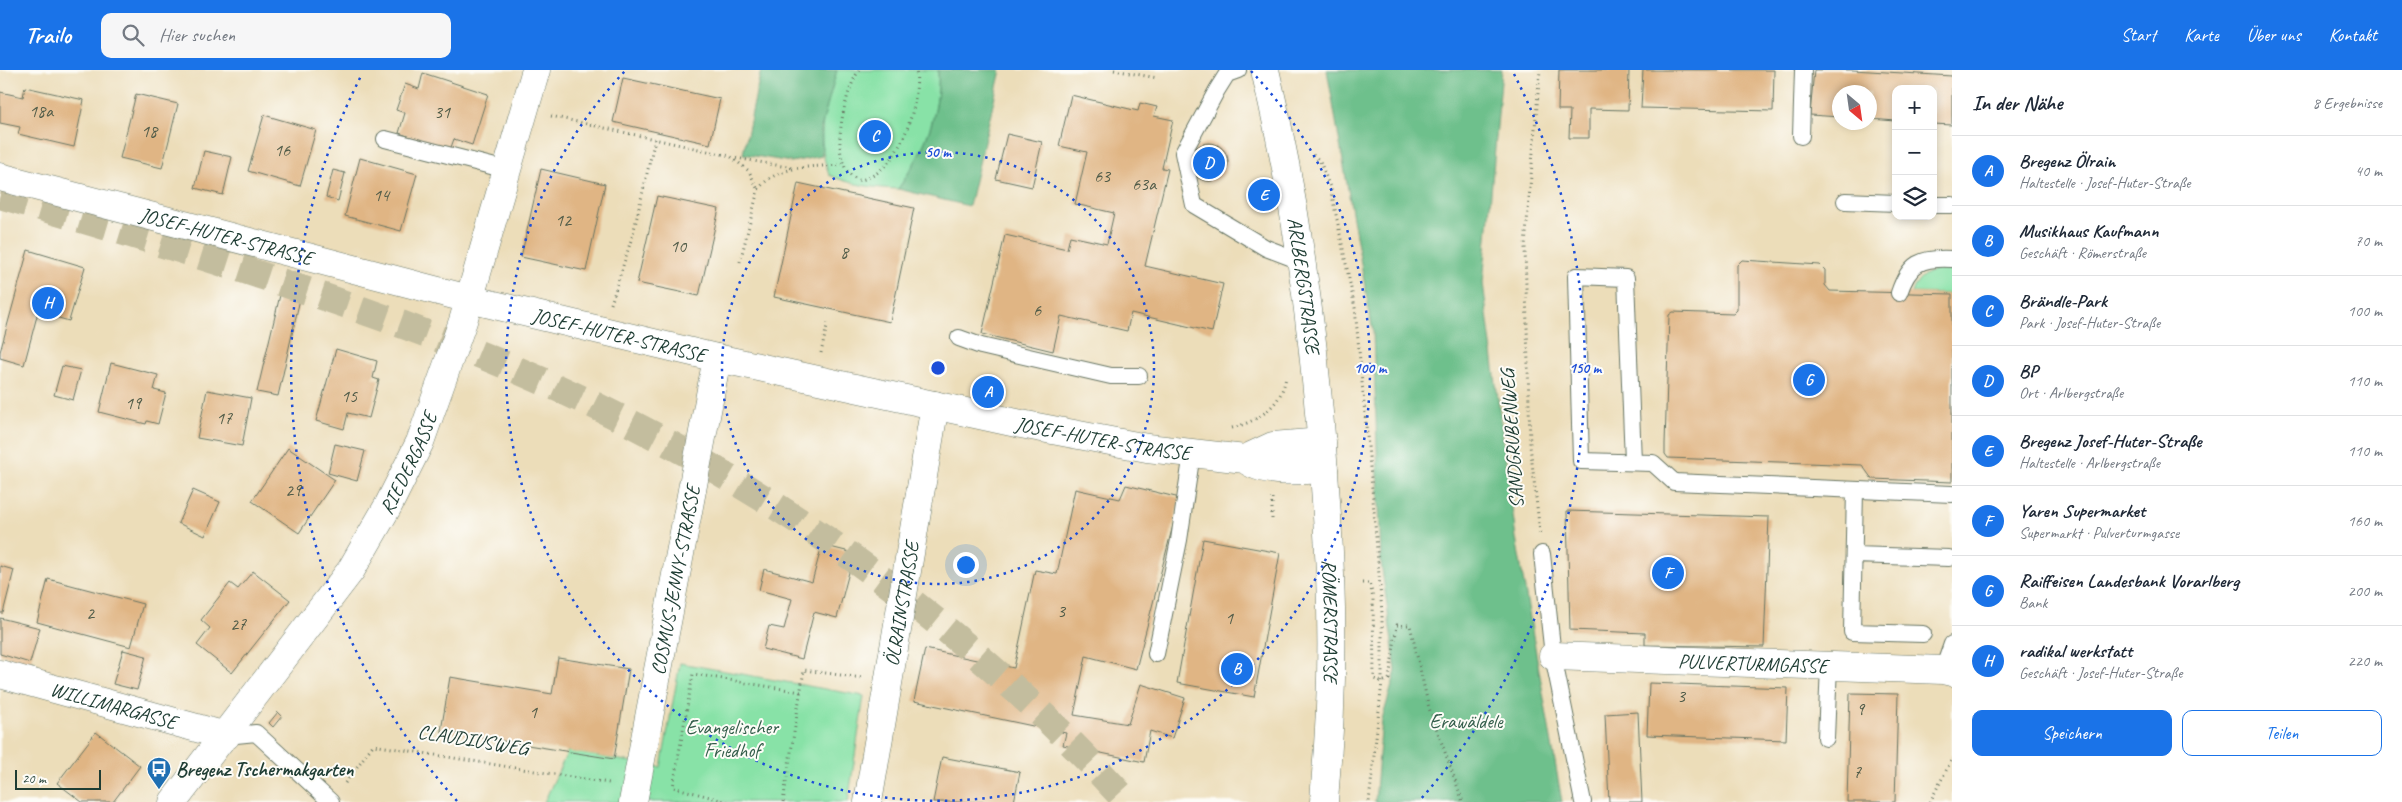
<!DOCTYPE html>
<html lang="de">
<head>
<meta charset="utf-8">
<style>
	body { margin:0; font-family:Caveat,sans-serif; background:#f6f6f7; color:#1f2937 }
	.controls { position:absolute; right:15px; top:15px; display:grid; overflow:hidden; border-radius:10px; box-shadow:0 2px 8px #0003 }
	.controls button { width:45px; height:45px; display:grid; place-items:center; padding:0; border:0; border-bottom:1px solid #e0e1e3; background:#fff; color:#1f2937; font:25px sans-serif }
	.compass { position:absolute; left:1832px; top:15px; width:45px; height:45px; border-radius:50%; background:#fff; box-shadow:0 2px 8px #0003; rotate:151deg }
	.scale { position:absolute; left:15px; bottom:12px; width:86px; box-sizing:border-box; padding-left:5px; border:2px solid #1f3d34; border-top:0; font-size:14px; line-height:18px; white-space:nowrap; color:#1f3d34; -webkit-text-stroke:4px #fdfcf7; paint-order:stroke }
	.you { position:absolute; left:965px; top:494px; width:18px; height:18px; margin:-12px; border:4px solid #fff; border-radius:50%; background:#1a73e8; box-shadow:0 0 0 8px #1a73e833 }
	.badge { display:grid; place-items:center; width:32px; height:32px; border-radius:50%; background:#1a73e8; color:#fff; font-size:16px; font-weight:700 }
	.pin { position:absolute; translate:-50% -50%; border:2px solid #fff; box-shadow:0 1px 5px #0006 }
	.list { margin:0; padding:0; list-style:none }
	h2 { display:flex; justify-content:space-between; align-items:center; height:65px; margin:0; padding:0 20px; font-size:21px }
	h2 small { font-size:16px; font-weight:400; color:#747a83 }
	.list li { display:grid; grid-template-columns:32px 1fr auto; gap:15px; align-items:center; box-sizing:border-box; height:70px; padding:0 20px; border-top:1px solid #e0e1e3 }
	.list b { display:block; font-size:19px; white-space:nowrap }
	.list p { margin:0; font-size:16px; white-space:nowrap; color:#747a83 }
	.list em { font-size:16px; font-style:normal; color:#747a83 }
	.actions { display:flex; gap:10px; padding:15px 20px }
	.actions a { flex:1; padding:11px 0; border:1px solid #1a73e8; border-radius:10px; text-align:center; font-size:18px; color:#1a73e8 }
	.actions .main { background:#1a73e8; color:#fff }
	.icon { flex:none; width:28px; height:28px; fill:none; stroke:currentColor; stroke-width:2; stroke-linecap:round; stroke-linejoin:round }
	.map { position:relative; flex:none; width:1952px; height:732px; overflow:hidden }
	header { display:flex; align-items:center; gap:30px; box-sizing:border-box; height:70px; padding:0 25px; background:#1a73e8; color:#fff }
	header strong { font-size:24px }
	nav { display:flex; gap:28px; margin-inline-start:auto; font-size:18px }
	.search { width:350px; height:45px; background:#f6f6f7; display:flex; align-items:center; gap:12px; box-sizing:border-box; padding:0 18px; border-radius:10px; color:#747a83; font-size:19px }
	main { display:flex }
	aside { flex:1; background:#fff }
	.map>svg:first-child { display:block }
</style>
</head>
<body>
<header>
<strong>Trailo</strong>
<div class="search"><svg class="icon" aria-label="search" viewBox="0 0 24 24"><circle cx="10" cy="10" r="6"/><path d="M15 15l6 6"/></svg>Hier suchen</div>
<nav><a>Start</a><a>Karte</a><a>Über uns</a><a>Kontakt</a></nav>
</header>
<main>
<div class="map">
<svg width="1952" height="732" viewBox="0 0 1952 732">
	<rect width="100%" height="100%" fill="#fdfcf7"/>
	<filter id="ink" filterUnits="userSpaceOnUse"><feTurbulence type="fractalNoise" baseFrequency=".02" numOctaves="2"/><feDisplacementMap in="SourceGraphic" scale="10" xChannelSelector="R" yChannelSelector="G"/><feConvolveMatrix kernelMatrix="1 2 1 2 8 2 1 2 1" color-interpolation-filters="sRGB"/></filter>
	<filter id="wash" filterUnits="userSpaceOnUse"><feTurbulence type="fractalNoise" baseFrequency=".0096" numOctaves="4" result="noise"/><feDisplacementMap in="SourceGraphic" scale="20" xChannelSelector="R" yChannelSelector="G"/><feGaussianBlur stdDeviation="1.12" result="paint"/><feColorMatrix in="noise" values="0 0 0 0 0 0 0 0 0 0 0 0 0 0 0 0 0 1.4 0 .05"/><feComposite in="paint" operator="in"/></filter>
	<g filter="url(#wash)">
		<rect width="100%" height="100%" fill="#ecddb9"/>
		<path fill="#88e2a7" stroke="#54906e" d="M837,0H938C941,44 923,83 898,119C873,118 852,115 829,105C815,66 824,37 837,0Z
			M1942,199L1952,200V224L1912,223C1916,208 1927,201 1942,199Z
			M680,593L864,626L848,732H544L568,681L661,697Z"/>
		<path fill="#6ec08c" stroke="#467e60" d="M761,0H837L821,58L822,86L791,92L743,84Z
			M938,0H1001L969,136L898,119C923,83 941,45 938,0Z
			M1327,0H1502L1483,213L1516,468L1562,732H1375L1382,650L1396,601L1381,492L1373,262Z"/>
		<g id="blocks">
			<path fill="#e0b584" d="M1559,0H1629L1628,40L1589,39V68H1569L1570,40H1558Z
				M1643,0H1774L1773,41L1641,38Z
				M1814,0H1853L1952,6V55L1933,54V19H1896V51L1870,49V22H1840V47L1810,45Z
				M423,3L488,24L472,75L454,69L450,80L399,63L405,43L396,40L405,14L419,19Z
				M623,8L720,29L710,74L613,52Z
				M25,17L84,30L74,77L18,64L20,57L0,53V22L23,27Z
				M136,24L178,34L162,98L120,88Z
				M1071,25L1138,41L1140,33L1157,37L1154,46L1173,50L1162,98L1168,99L1145,196L1223,214L1212,262L1131,243L1127,261L1061,246L1053,281L982,264L1005,165L1067,179L1070,166L1107,174L1114,143L1075,134L1087,82L1059,76Z
				M264,45L316,60L300,116L248,101Z
				M1007,64L1042,72L1032,117L996,109Z
				M1190 92a19 19 0 1 1 38 0a19 19 0 1 1-38 0Z
				M204,81L232,87L223,125L195,118Z
				M360,88L417,104L401,161L345,146Z
				M541,99L605,114L586,201L521,187Z
				M333,100L345,103L338,131L326,127Z
				M798,113L914,138L890,252L774,227Z
				M657,126L719,139L699,226L637,213Z
				M28,180L85,197L69,251L38,242L24,295L0,288V282Z
				M1742,190L1820,195L1825,200V215L1830,221L1952,224V412L1872,409L1862,395L1668,388L1665,384V374L1669,245L1673,242L1733,244L1737,240V195Z
				M280,225L300,229L278,326L257,322Z
				M336,279L377,291L373,308L379,310L369,348L348,343L344,359L316,351Z
				M111,293L158,305L154,320L166,323L158,354L147,351L146,354L99,342Z
				M62,296L81,300L73,330L54,325Z
				M207,320L251,328L242,376L197,368Z
				M335,374L365,381L357,411L328,403Z
				M288,378L335,410L299,463L252,431Z
				M1126,415L1180,428L1136,599L1086,586L1074,645L1128,654L1141,614L1185,628L1172,668L1150,661L1144,692L1063,675L1066,663L914,631L925,579L1014,598L1035,500L1057,504L1075,419L1120,429Z
				M193,420L220,432L205,466L178,453Z
				M1567,441L1769,447L1764,577L1645,575V563L1570,560Z
				M1203,469L1280,483L1254,627L1177,613Z
				M822,475L854,483L837,548L814,542L802,589L763,579L769,556L784,559L792,529L759,520L764,499L812,512Z
				M0,496L14,500L3,543H0Z
				M253,501L290,530L232,603L197,575L210,558L201,550L230,513L238,519Z
				M48,509L143,534L131,577L37,552Z
				M0,548L40,558L30,593L0,584Z
				M123,580L146,586L137,620L113,614Z
				M558,588L629,599L614,689L441,661L450,607L552,624Z
				M1649,613L1788,618L1786,670L1647,665Z
				M1850,623L1898,624L1895,732H1847Z
				M278,642L282,646L273,657L269,653Z
				M1638,642L1642,732H1609L1605,644Z
				M96,662L140,696L113,732H82L57,713Z
				M942,687L1020,702L1014,732H933Z"/>
		</g>
	</g>
	<g filter="url(#ink)">
		<use href="#blocks" fill-opacity="0" stroke="#677563" stroke-width="1"/>
		<g fill="none" stroke-linecap="round" stroke-linejoin="round">
			<path stroke="#c3bd9e" stroke-width="28" stroke-dasharray="28 14" stroke-linecap="butt" d="M0,125C113,158 225,192 336,231C431,264 525,300 614,345C807,441 983,572 1127,732"/>
			<defs>
				<path id="service" d="M1238,0L1227,4L1217,20L1183,83L1194,135L1266,178L1303,192
					M1801,66L1803,0
					M385,69L507,100
					M1845,131L1896,133
					M1933,135H1952
					M1899,223C1909,193 1921,187 1952,189
					M959,268L981,276L1111,306H1139
					M1633,392L1626,208L1576,206L1581,391L1653,393L1674,412L1952,424
					M1855,420L1852,562L1923,564
					M1542,484L1553,586L1583,732
					M1854,485L1949,488
					M1156,584L1179,470L1192,383
					M1943,600L1952,574
					M226,666L256,663L331,732
					M1826,668L1829,595"/>
				<g id="minor">
					<path id="s1" d="M1553,586L1943,600L1952,602"/>
					<path id="s2" d="M0,604L226,666"/>
					<path id="s3" d="M173,732L351,500L388,436L420,372L463,251L536,0"/>
					<path id="s4" d="M633,732L717,288"/>
					<path id="s5" d="M868,732L935,335"/>
				</g>
				<g id="secondary">
					<path id="s6" d="M0,107L469,229L717,288L1021,354L1147,378L1245,389C1264,405 1301,400 1324,399"/>
					<path d="M1245,389L1273,376L1322,372"/>
				</g>
				<g id="primary">
					<path id="s7" d="M1265,0C1295,125 1312,249 1322,377C1329,464 1334,551 1330,638C1329,669 1326,701 1324,732"/>
				</g>
			</defs>
			<use href="#service" stroke="#677563" stroke-width="18"/>
			<use href="#minor" stroke="#677563" stroke-width="29"/>
			<use href="#secondary" stroke="#677563" stroke-width="29"/>
			<use href="#primary" stroke="#677563" stroke-width="29"/>
			<path stroke="#677563" stroke-width="3" stroke-dasharray="1 4" stroke-linecap="butt" d="M859,0C844,23 825,98 859,110C898,106 921,34 916,0
				M1114,0L1157,8
				M551,46L730,86L749,101L758,120
				M1313,85L1320,91L1331,120L1355,238L1373,429L1382,543V612L1369,732
				M736,88L793,98
				M740,192L758,120C776,94 814,97 842,95
				M611,234L633,164L655,69
				M821,283L828,251
				M1232,358C1258,351 1281,337 1286,307
				M1272,449V427
				M1540,463L1530,375L1525,176L1540,0
				M1362,513H1370L1373,529L1374,609L1382,612L1389,609L1397,555H1410L1429,638L1463,732
				M345,713L373,675L609,713
				M728,732L673,717L693,604L801,622
				M783,732L804,600L862,608
				M1930,732L1952,689"/>
			<use href="#service" stroke="#fff" stroke-width="16"/>
			<use href="#minor" stroke="#fff" stroke-width="28"/>
			<use href="#secondary" stroke="#fff" stroke-width="28"/>
			<use href="#primary" stroke="#fff" stroke-width="28"/>
		</g>
	</g>
	<g fill="none" stroke="#1d4ed8" stroke-width="2.5" stroke-dasharray="2.5 5">
		<circle cx="938" cy="298" r="216"/>
		<path d="M1251 1A432 432 0 1 1 625 1"/>
		<path d="M457 731A647 647 0 0 1 362 4M1514 4A647 647 0 0 1 1419 731"/>
	</g>
	<defs>
		<symbol id="bus-pin" viewBox="-11 -11 22 30"><path d="M0 17L-7.5 6A9.5 9.5 0 1 1 7.5 6Z" fill="#1f6fb2" stroke="#fdfcf7"/><path d="M-5-6H5V4H4V6H2V4H-2V6H-4V4H-5ZM-3.5-4V0h7V-4ZM-3.5 1.2v1.5H-2V1.2ZM2 1.2v1.5H3.5V1.2Z" fill="#fff"/></symbol>
	</defs>
	<g fill-rule="evenodd">
		<use href="#bus-pin" x="145" y="685" width="28" height="38"/>
	</g>
	<g text-anchor="middle" dominant-baseline="central" stroke-width="4" stroke-linejoin="round" paint-order="stroke">
		<g font-size="18" fill="#4f5b48">
			<text x="41" y="41">18a</text>
			<text x="442" y="42">31</text>
			<text x="149" y="61">18</text>
			<text x="282" y="80">16</text>
			<text x="1102" y="106">63</text>
			<text x="1144" y="114">63a</text>
			<text x="381" y="125">14</text>
			<text x="563" y="150">12</text>
			<text x="678" y="176">10</text>
			<text x="844" y="182">8</text>
			<text x="1037" y="240">6</text>
			<text x="349" y="326">15</text>
			<text x="133" y="333">19</text>
			<text x="224" y="348">17</text>
			<text x="293" y="420">29</text>
			<text x="1061" y="541">3</text>
			<text x="90" y="543">2</text>
			<text x="1229" y="548">1</text>
			<text x="238" y="554">27</text>
			<text x="1681" y="626">3</text>
			<text x="1860" y="639">9</text>
			<text x="533" y="642">1</text>
			<text x="1857" y="702">7</text>
		</g>
		<g font-size="20" fill="#1f3d34" stroke="#fdfcf7">
			<text stroke="none"><textPath href="#s6" startOffset="234">JOSEF-HUTER-STRASSE</textPath></text>
			<text stroke="none"><textPath href="#s7" startOffset="219">ARLBERGSTRASSE</textPath></text>
			<text stroke="none"><textPath href="#s6" startOffset="639">JOSEF-HUTER-STRASSE</textPath></text>
			<text stroke="none"><textPath href="#s6" startOffset="1134">JOSEF-HUTER-STRASSE</textPath></text>
			<text transform="translate(1512 369) rotate(-94)">SANDGRUBENWEG</text>
			<text stroke="none"><textPath href="#s3" startOffset="414">RIEDERGASSE</textPath></text>
			<text stroke="none"><textPath href="#s4" startOffset="226">COSMUS-JENNY-STRASSE</textPath></text>
			<text stroke="none"><textPath href="#s5" startOffset="201">ÖLRAINSTRASSE</textPath></text>
			<text stroke="none"><textPath href="#s7" startOffset="556">RÖMERSTRASSE</textPath></text>
			<text stroke="none"><textPath href="#s1" startOffset="200">PULVERTURMGASSE</textPath></text>
			<text stroke="none"><textPath href="#s2" startOffset="118">WILLIMARGASSE</textPath></text>
			<text transform="translate(473 670) rotate(9)">CLAUDIUSWEG</text>
		</g>
		<g font-size="20" fill="#345e4b" stroke="#fdfcf7">
			<text x="1466" y="651">Erawäldele</text>
			<text x="732" y="657">Evangelischer<tspan x="732" dy="23">Friedhof</tspan></text>
		</g>
		<g font-size="20" font-weight="bold" fill="#1f3d34" stroke="#fdfcf7" text-anchor="start">
			<text x="176" y="699">Bregenz Tschermakgarten</text>
		</g>
	</g>
	<circle cx="938" cy="298" r="8" fill="#1d4ed8" stroke="#fdfcf7" stroke-width="2.5"/>
	<g font-size="15" text-anchor="middle" font-weight="bold" fill="#1d4ed8" stroke="#fdfcf7" stroke-width="4" stroke-linejoin="round" paint-order="stroke">
		<text x="938" y="87">50 m</text>
		<text x="1370" y="303">100 m</text>
		<text x="1585" y="303">150 m</text>
	</g>
</svg>
<div class="controls">
<button>+</button>
<button>−</button>
<button><svg class="icon" aria-label="layers" viewBox="0 0 24 24"><path d="M12 4l9 5-9 5-9-5zM3 14l9 5 9-5"/></svg></button>
</div>
<svg class="compass" viewBox="-18 -18 36 36"><path d="M0-13l5 13h-10z" fill="#e53935"/><path d="M0 13l5-13h-10z" fill="#747a83"/></svg>
<div class="scale">20 m</div>
<div class="you"></div>
<div class="pin badge" style="left:988px;top:322px">A</div>
<div class="pin badge" style="left:1237px;top:599px">B</div>
<div class="pin badge" style="left:875px;top:66px">C</div>
<div class="pin badge" style="left:1209px;top:93px">D</div>
<div class="pin badge" style="left:1264px;top:125px">E</div>
<div class="pin badge" style="left:1668px;top:503px">F</div>
<div class="pin badge" style="left:1809px;top:310px">G</div>
<div class="pin badge" style="left:48px;top:233px">H</div>
</div>
<aside>
<h2>In der Nähe<small>8 Ergebnisse</small></h2>
<ul class="list">
<li><span class="badge">A</span><div><b>Bregenz Ölrain</b><p>Haltestelle · Josef-Huter-Straße</p></div><em>40 m</em></li>
<li><span class="badge">B</span><div><b>Musikhaus Kaufmann</b><p>Geschäft · Römerstraße</p></div><em>70 m</em></li>
<li><span class="badge">C</span><div><b>Brändle-Park</b><p>Park · Josef-Huter-Straße</p></div><em>100 m</em></li>
<li><span class="badge">D</span><div><b>BP</b><p>Ort · Arlbergstraße</p></div><em>110 m</em></li>
<li><span class="badge">E</span><div><b>Bregenz Josef-Huter-Straße</b><p>Haltestelle · Arlbergstraße</p></div><em>110 m</em></li>
<li><span class="badge">F</span><div><b>Yaren Supermarket</b><p>Supermarkt · Pulverturmgasse</p></div><em>160 m</em></li>
<li><span class="badge">G</span><div><b>Raiffeisen Landesbank Vorarlberg</b><p>Bank</p></div><em>200 m</em></li>
<li><span class="badge">H</span><div><b>radikal werkstatt</b><p>Geschäft · Josef-Huter-Straße</p></div><em>220 m</em></li>
</ul>
<div class="actions"><a class="main">Speichern</a><a>Teilen</a></div>
</aside>
</main>
</body>
</html>
